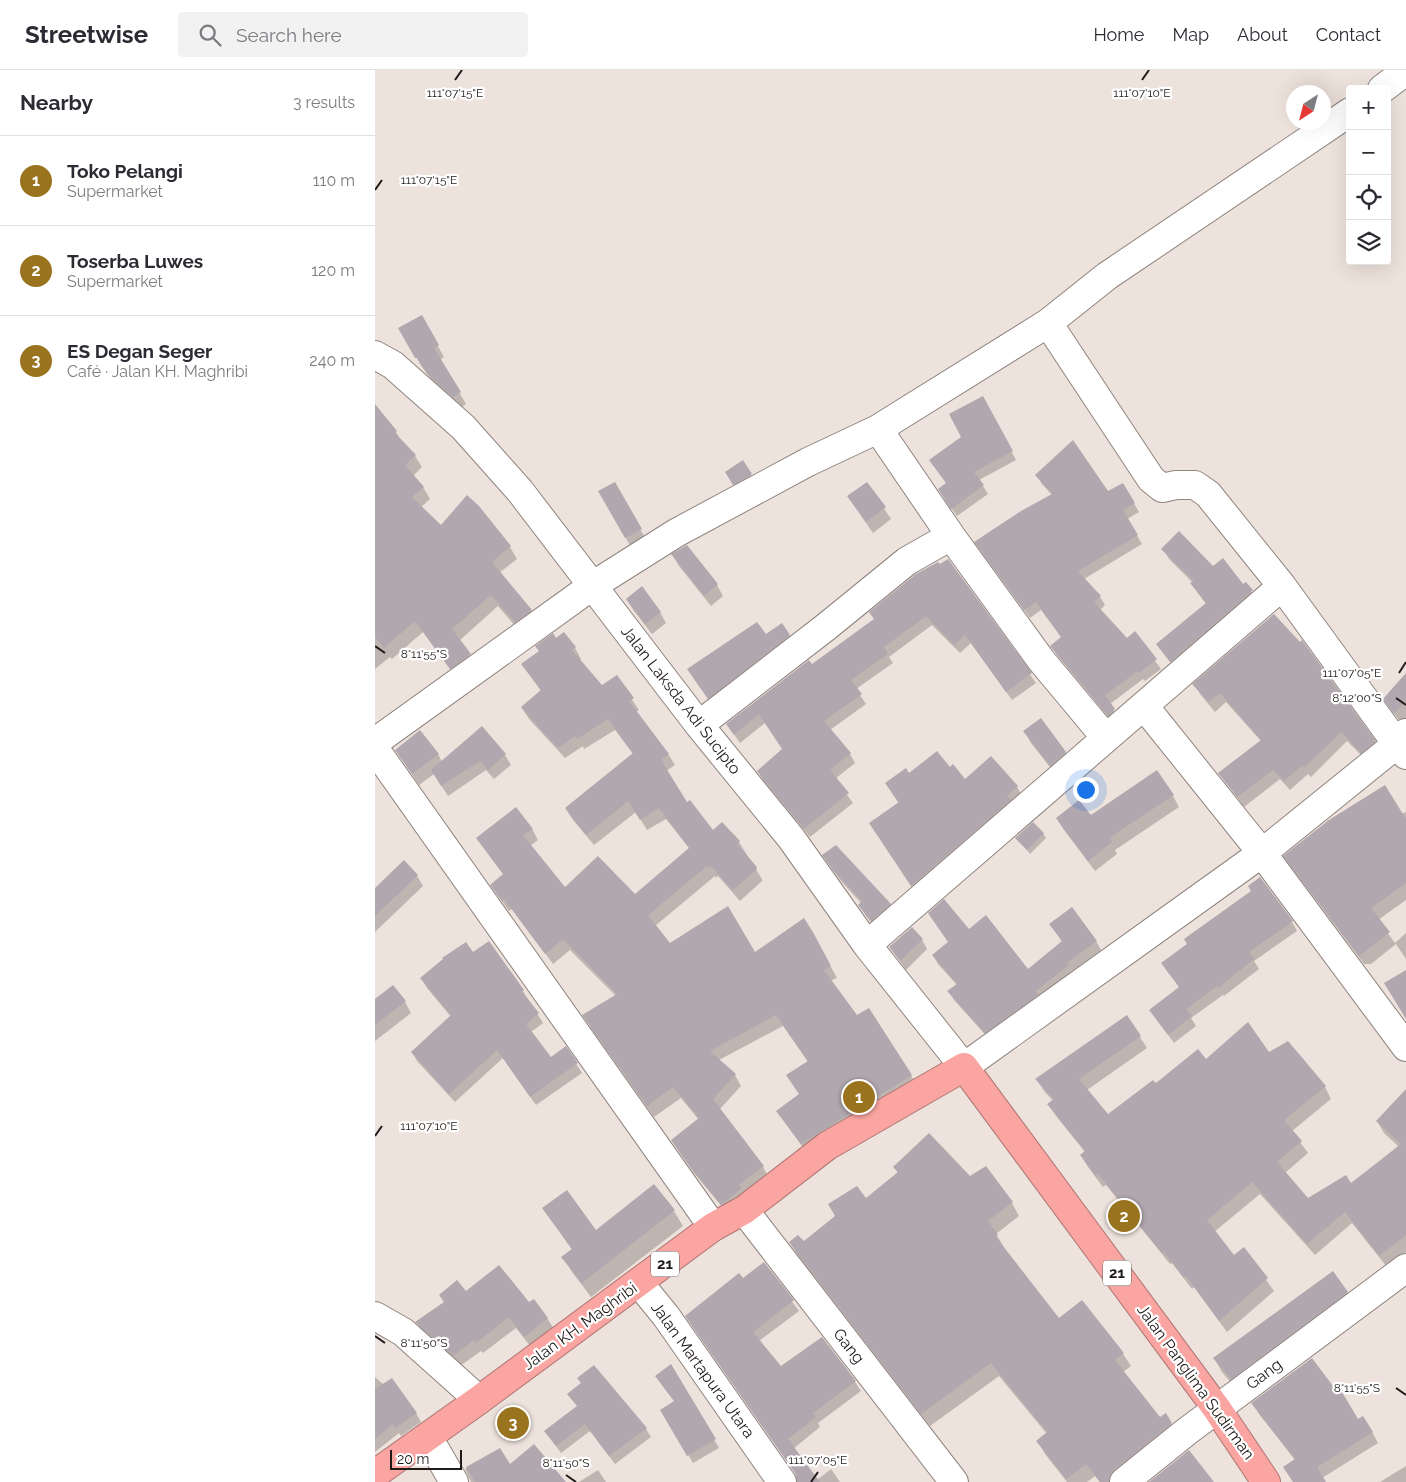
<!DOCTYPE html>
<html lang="en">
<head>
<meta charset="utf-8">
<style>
	body { margin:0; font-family:Raleway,sans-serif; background:#f2f2f3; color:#2b2b33 }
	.controls { position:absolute; right:15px; top:15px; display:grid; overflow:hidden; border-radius:5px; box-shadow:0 5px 20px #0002 }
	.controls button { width:45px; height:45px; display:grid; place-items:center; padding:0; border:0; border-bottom:1px solid #e1e1e2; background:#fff; color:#2b2b33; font:25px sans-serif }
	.compass { position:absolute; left:911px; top:15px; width:45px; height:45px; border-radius:50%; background:#fff; box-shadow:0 5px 20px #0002; rotate:216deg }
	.scale { position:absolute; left:15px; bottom:12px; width:72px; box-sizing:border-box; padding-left:5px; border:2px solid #201b19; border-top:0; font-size:14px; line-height:18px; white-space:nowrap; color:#201b19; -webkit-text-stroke:4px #fff; paint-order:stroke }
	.you { position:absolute; left:710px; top:719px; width:18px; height:18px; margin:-12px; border:4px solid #fff; border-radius:50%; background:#1a73e8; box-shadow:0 0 0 8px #1a73e833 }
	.badge { display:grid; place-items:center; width:32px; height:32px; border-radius:50%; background:#99731e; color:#fff; font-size:16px; font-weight:700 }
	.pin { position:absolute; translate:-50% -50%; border:2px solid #fff; box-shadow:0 1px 5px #0006 }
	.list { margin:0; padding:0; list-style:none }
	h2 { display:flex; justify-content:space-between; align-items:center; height:65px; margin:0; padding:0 20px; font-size:21px }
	h2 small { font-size:16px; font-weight:400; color:#7c7c81 }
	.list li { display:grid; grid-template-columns:32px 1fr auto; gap:15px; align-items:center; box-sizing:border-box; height:90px; padding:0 20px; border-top:1px solid #e1e1e2 }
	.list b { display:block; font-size:19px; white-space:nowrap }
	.list p { margin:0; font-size:16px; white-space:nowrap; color:#7c7c81 }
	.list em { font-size:16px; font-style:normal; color:#7c7c81 }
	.icon { flex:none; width:28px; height:28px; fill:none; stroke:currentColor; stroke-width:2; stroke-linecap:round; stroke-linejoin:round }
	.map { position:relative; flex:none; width:1031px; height:1412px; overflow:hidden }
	header { display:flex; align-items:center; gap:30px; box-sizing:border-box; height:70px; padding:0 25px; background:#fff; border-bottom:1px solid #e1e1e2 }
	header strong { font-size:24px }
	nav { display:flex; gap:28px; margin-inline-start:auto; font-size:18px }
	.search { width:350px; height:45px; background:#f2f2f3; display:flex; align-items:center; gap:12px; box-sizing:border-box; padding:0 18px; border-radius:5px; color:#7c7c81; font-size:19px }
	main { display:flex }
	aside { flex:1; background:#fff }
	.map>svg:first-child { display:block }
</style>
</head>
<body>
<header>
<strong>Streetwise</strong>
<div class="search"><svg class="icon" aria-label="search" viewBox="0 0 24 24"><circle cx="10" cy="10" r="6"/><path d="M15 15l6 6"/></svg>Search here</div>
<nav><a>Home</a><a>Map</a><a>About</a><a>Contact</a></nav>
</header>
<main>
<aside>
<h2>Nearby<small>3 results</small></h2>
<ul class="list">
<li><span class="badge">1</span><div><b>Toko Pelangi</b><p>Supermarket</p></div><em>110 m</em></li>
<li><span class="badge">2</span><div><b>Toserba Luwes</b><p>Supermarket</p></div><em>120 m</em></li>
<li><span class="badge">3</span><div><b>ES Degan Seger</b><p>Café · Jalan KH. Maghribi</p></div><em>240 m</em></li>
</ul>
</aside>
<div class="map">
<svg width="1031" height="1412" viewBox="0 0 1031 1412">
	<rect width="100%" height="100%" fill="#eee2dc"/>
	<path fill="#0003" d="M47,247L69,287L65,290L91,334L85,338L60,315L49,298L48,299L25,258Z
		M607,327L641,390L604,410L613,424L582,446L569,428L587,367Z
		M5,342L21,362L27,372L40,386L47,397L38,406L48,417L55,429L46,437L66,457L104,437L135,477L142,489L124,503L156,540L163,552L147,564L123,536L84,571L101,596L83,610L48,562L17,589L15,587L0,599V346Z
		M368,392L379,410L362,419L351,402Z
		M662,405L733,423L748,414L764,442L752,449L767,474L709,509L725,527L730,535L725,540L752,570L760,563L786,599L770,611L768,609L735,634L744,649L739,654L682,585L677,576L687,568L666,540L655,548L606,481L677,425L667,414Z
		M239,413L272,471L257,479L225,422Z
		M492,413L516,449L498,463L473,427Z
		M311,477L342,515L348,526L336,536L304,496L298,485Z
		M788,479L838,498L868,516L870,514L883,531L802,601L782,574L831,534L823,523L818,513L794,489Z
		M573,490L661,613L637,630L596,573L585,583L557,555L514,587L518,593L481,619L491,634L455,660L475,684L480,693L460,709L478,733L435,767L388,710L383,701L408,680L390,653L365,673L352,654L500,550Z
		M252,530L285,542L291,553L277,564L259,541Z
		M189,564L200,578L206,589L204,590L227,616L241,606L264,640L261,642L293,684L300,695L291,701L312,734L338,762L364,772L387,809V811L365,831L343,806L341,808L340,806L280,856L295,874L379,883L445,877L462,908L455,911L481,947L536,1005L542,1016L433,1085L403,1042L425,1025L433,992L408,956L344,990L360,1005L366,1016L344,1040L388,1097L394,1108L354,1145L318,1102L297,1071L324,1050L306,1028L279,1047L215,957L241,926L195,880L178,894L137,839L134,841L123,826L117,815L129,805L102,768L157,759L163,770L155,776L190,819L260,826L315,779L291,749L272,760L261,742L219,775L198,750L191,739L258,684L240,660L209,679L208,676L190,688L154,649L147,638L166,621L148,595Z
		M414,565L420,576L340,638L320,610Z
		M1031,605V660L1016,639Z
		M819,614L1000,672L1005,682L993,692L972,671L936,707L933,704L915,720L905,709L869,737L845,703L886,671L851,632L840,642L825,624Z
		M107,658L130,685L136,695L119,709L111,700L73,726L59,704L44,715L21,680L63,684L67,692Z
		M650,662L690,682L697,694L682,706L656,673Z
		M616,688L642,717L650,730L544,828L495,753L524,734L511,714L534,705L590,711Z
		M798,726L804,737L740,780L742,784L720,801L689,760L682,749L715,747Z
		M1031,742V830L1003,850L1020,873L1031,863V889L1021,874L996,894H989L917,798L910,786Z
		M668,763L671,768L655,784L642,768Z
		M455,796L515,835L521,846L503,861L491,846L484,835L486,833L465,810Z
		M42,806L48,816L0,862V820Z
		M917,852L922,861L879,891L884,899L849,926L848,925L816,948L821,956L799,973L776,941L805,918L788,893Z
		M676,854L721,871L726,880L696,902L698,904L616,971L579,930L574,921L582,915L563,894L558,885L594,861L653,900L687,872Z
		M547,870L552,879L531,900L515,877Z
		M98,884L148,921L168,953L156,962L176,988L191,978L207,1003L161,1035L128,988L80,1032L42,991L37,982L76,947L52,918L47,909Z
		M0,930L30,932L36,943L0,971Z
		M752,947L772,978L712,1020L733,1046L781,1015L830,990L893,984L950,1017L956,1029L917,1061L933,1083L910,1103L933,1129L976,1115L1019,1082L1018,1080L1023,1076L1009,1063L1002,1051L1031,1034V1182L1012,1197L977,1153L940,1185L885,1124L839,1162L859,1186L869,1179L899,1221L852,1262L819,1217L817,1219L797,1193L795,1194L731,1115L728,1117L713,1097L706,1085L710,1082L681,1046L674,1034L678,1031L669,1021L662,1010Z
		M520,1097L595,1108L637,1133L644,1146L621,1164L630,1179L683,1250L748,1284L756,1296L748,1302L785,1348L790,1345L804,1367L744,1412L736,1403L725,1412L720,1406L712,1412H692L670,1384L663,1371L672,1364L624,1306L555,1356L423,1186L415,1173L429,1172L491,1129L523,1103Z
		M169,1138L220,1162L299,1141L308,1156L216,1227L197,1202L188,1187L197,1180Z
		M389,1193L424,1241L384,1271L406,1298L480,1312L486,1321L443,1353L445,1357L418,1379L442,1410L456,1399L465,1412H423L422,1405L317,1256L368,1209Z
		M972,1222L980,1236L864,1322L847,1302L839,1288Z
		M91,1223L154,1234L172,1248L179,1259L156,1277L141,1258L108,1283L106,1281L85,1296L48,1263L42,1252Z
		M296,1296L344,1378L318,1393L287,1340L300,1332L286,1314Z
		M218,1297L271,1359L276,1367L240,1394L215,1361L186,1383L171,1362L203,1337L194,1324L207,1314Z
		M0,1307L41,1343L46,1352L26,1366L24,1363L0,1382Z
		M878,1333L983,1350L997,1362L1003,1373L947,1408L949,1412H919L920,1390L884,1344Z
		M125,1379L135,1395L190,1412H96L90,1399Z
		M1031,1396V1412H1005Z
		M223,1400L231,1412H204Z"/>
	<path fill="#b1a7ae" d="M47,245L64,275L59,278L86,322L78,327L52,304L42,288H40L23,258Z
		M608,326L638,381L599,402L609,415L576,439L563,419L571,413L554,390L586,367L574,344Z
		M0,334L22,361L20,363L41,385L30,395L49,417L37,427L66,455L92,425L104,436L136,476L117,492L157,540L140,552L116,525L77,559L96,584L75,599L40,551L9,578L0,567Z
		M698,370L733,421L748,413L760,433L748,440L763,465L703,501L726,526L719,532L752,568L760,561L782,589L764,603L763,601L730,625L740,639L733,646L675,576L686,567L661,532L649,540L599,472L646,441L677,424L660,405Z
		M368,390L377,404L358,415L350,402Z
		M240,412L267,459L250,468L223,421Z
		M492,412L511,437L491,452L472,426Z
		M804,461L838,496L848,488L868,514L871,512L878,520L795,592L781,574L831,533L815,513L819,511L786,479Z
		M312,475L343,514L329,526L296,484Z
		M573,489L657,603L631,622L590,565L579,575L551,546L509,577L513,584L476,610L487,624L449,651L476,683L455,700L474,723L429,759L382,701L407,679L384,644L359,665L351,654L434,590L437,594L499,549L494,542L541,504L563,492L565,494Z
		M267,516L286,542L270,554L251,529Z
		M899,544L925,572L927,570L1001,671L986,683L966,662L929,698L927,695L909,711L898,700L862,727L843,703L886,670L845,623L834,632L817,614Z
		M382,552L391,564L407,553L415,565L333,629L312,599Z
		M189,562L201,577L197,580L227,615L242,605L259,628L254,631L294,684L286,690L312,732L315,730L338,760L347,752L365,771L362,774L381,796L382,799L358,820L336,796L334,798L332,796L273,845L295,873L353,836L380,882L429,848L439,864L456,896L449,900L482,945L494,938L537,1005L426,1074L401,1041L424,1024L411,1005L433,991L401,945L335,981L361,1004L338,1029L389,1096L363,1115L367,1118L346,1135L310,1090L296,1070L324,1048L298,1017L272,1036L207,945L242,924L188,869L170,884L129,829L127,831L115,815L128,804L101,768L141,737L158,759L148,765L190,817L223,786L260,824L314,778L284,738L265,750L253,731L211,765L190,738L258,683L233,649L202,669L200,666L183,678L146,637L166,620L146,594L164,581L160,576L178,563L181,568Z
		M1031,603V631L1019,644L1008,629Z
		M666,648L691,682L675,696L648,661Z
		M107,656L131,684L113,700L105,691L66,716L56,700Z
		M45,660L64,684L37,704L20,680Z
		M562,681L575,697L578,694L590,709L616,686L643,716L632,726L636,730L536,816L494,753L524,732L510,713L531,698L534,703Z
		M782,700L799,725L734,768L737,772L713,791L681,748L704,730L716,745Z
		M1010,715L1031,749V813L996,838L1015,862L984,886L908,786L954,750Z
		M658,752L669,763L652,780L640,768Z
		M461,775L516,834L496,851L483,835L487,831L457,799L447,785Z
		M29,790L43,805L0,846V818Z
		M885,807L918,851L874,882L879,889L843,918L842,916L811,939L817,946L793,965L774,940L804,917L786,893L812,874L809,869L876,821L873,816Z
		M569,829L594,859L611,845L653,899L687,871L674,854L697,837L722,871L692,893L694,895L661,921L663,924L656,930L610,963L572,921L582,914L557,885L573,872L553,843Z
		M537,857L548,869L525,891L514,877Z
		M114,871L149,920L147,922L164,943L151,954L176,987L191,976L203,993L155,1027L122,980L74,1024L36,982L76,945L45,908L68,889L67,888L91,872L98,882Z
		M1031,900V949L1009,913Z
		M18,915L31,931L0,955V929Z
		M752,945L766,966L704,1009L733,1044L778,1010L781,1013L823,979L831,989L873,952L894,982L913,971L951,1016L909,1050L927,1071L902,1092L933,1128L971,1105L976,1113L1026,1074L1001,1051L1031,1019V1165L1004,1186L970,1142L932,1174L877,1112L832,1150L859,1185L869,1177L893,1208L844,1251L811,1206L809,1208L789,1182L787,1183L723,1104L721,1106L705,1085L710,1081L672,1034L679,1029L660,1009Z
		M554,1063L595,1106L611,1096L638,1132L613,1151L623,1165L621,1167L684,1248L707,1230L749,1283L740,1290L785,1347L791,1343L797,1353L739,1400L735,1406L734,1412H725L711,1394L691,1409L661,1371L672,1362L616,1293L546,1344L414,1172L423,1165L429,1171L460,1146L453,1134L482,1116L491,1128L523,1102L518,1097Z
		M279,1114L300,1140L207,1213L186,1187L197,1179L167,1138L192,1120L221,1160Z
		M389,1192L419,1230L378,1262L406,1296L447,1267L481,1311L438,1343L441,1347L413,1369L445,1412H422L420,1403L310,1246L364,1203L368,1208Z
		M124,1195L154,1232L159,1229L173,1248L149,1267L134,1247L101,1273L99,1270L78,1286L40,1252L69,1232L64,1225L82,1210L91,1221Z
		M958,1201L973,1222L856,1309L838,1288Z
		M937,1288L964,1324L967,1322L983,1349L988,1346L998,1362L942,1397L951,1412H918L908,1397L920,1389L876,1333Z
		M296,1294L341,1369L312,1386L285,1340L299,1331L280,1306Z
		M219,1295L272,1358L234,1386L210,1354L181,1376L169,1361L202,1336L192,1324L206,1313L202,1308Z
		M17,1308L42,1343L20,1358L18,1354L0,1369V1319Z
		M159,1374L191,1412H100L91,1397L125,1378L135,1394Z
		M814,1380L839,1412H774Z"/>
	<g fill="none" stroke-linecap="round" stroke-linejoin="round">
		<defs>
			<path id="minor" d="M1007,19L1031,1
				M673,253L732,206L975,42
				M0,285L18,295L88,357L145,421L324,655L416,768L492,875L589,997L887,783L1022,674L1031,685
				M503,359L576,466L666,590L731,668
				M769,636L887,783L1031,977
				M324,655L451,557L532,491L576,466
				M0,672L217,516L301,463L433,392L503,359L673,253L776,409L787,418L801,415H820L833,424L907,516L1022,674L1031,663
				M0,679L338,1157
				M492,875L907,516
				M369,1140L579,1412
				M264,1213L291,1246L407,1412
				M0,1246L28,1262L104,1330
				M53,1367L79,1412
				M749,1412L811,1362L1031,1198"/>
			<path id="highway" d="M0,1404L104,1330L338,1157L369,1140L452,1076L589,997L842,1339L891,1412"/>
		</defs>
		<use href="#minor" stroke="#8f847e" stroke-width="30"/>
		<use href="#highway" stroke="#ae7572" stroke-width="30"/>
		<use href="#minor" stroke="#fff" stroke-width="28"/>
		<use href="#highway" stroke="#faa5a2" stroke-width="28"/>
	</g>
	<path fill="none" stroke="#201b19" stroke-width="2" d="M80,10L87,0M767,10L774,0M0,120L7,110M0,576L10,583M1024,603L1031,592M1021,628L1031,635M0,1066L7,1056M0,1266L10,1273M1021,1318L1031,1325M191,1405L201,1412M436,1412L443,1402"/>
	<g text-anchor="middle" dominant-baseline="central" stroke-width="4.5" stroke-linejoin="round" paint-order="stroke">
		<g fill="#fff" stroke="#635f5e" stroke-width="1">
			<rect x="276" y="1181.5" width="28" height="25" rx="4"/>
			<rect x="728" y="1190.5" width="28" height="25" rx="4"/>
		</g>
		<g font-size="15" font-weight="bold" fill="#201b19">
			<text x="290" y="1194">21</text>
			<text x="742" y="1203">21</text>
		</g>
		<g font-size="16" fill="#201b19" stroke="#fff">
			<text transform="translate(306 630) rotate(52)">Jalan Laksda Adi Sucipto</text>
			<text transform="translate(205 1256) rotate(-36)">Jalan KH. Maghribi</text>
			<text transform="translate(474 1276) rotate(52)">Gang</text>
			<text transform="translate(328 1300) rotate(54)">Jalan Martapura Utara</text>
			<text transform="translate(889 1304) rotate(-37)">Gang</text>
			<text transform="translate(821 1312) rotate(54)">Jalan Panglima Sudirman</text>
		</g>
	</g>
	<g font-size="12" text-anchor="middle" fill="#201b19" stroke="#fff" stroke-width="4.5" stroke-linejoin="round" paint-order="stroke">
		<text x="80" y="27">111°07'15"E</text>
		<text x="767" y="27">111°07'10"E</text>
		<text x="54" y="114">111°07'15"E</text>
		<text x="49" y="588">8°11'55"S</text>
		<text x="977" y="607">111°07'05"E</text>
		<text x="982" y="632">8°12'00"S</text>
		<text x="54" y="1060">111°07'10"E</text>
		<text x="49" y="1277">8°11'50"S</text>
		<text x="982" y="1322">8°11'55"S</text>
		<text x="443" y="1394">111°07'05"E</text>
		<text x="191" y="1397">8°11'50"S</text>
	</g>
</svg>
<div class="controls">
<button>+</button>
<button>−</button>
<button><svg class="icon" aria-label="locate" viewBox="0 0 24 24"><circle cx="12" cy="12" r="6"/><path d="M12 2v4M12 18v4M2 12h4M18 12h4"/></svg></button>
<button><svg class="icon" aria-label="layers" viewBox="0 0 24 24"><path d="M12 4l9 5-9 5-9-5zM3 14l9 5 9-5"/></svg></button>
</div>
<svg class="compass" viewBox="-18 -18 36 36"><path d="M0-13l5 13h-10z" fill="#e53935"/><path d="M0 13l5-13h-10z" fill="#7c7c81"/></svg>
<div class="scale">20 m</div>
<div class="you"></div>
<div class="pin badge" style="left:484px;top:1027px">1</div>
<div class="pin badge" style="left:749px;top:1146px">2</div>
<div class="pin badge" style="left:138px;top:1353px">3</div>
</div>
</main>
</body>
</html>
